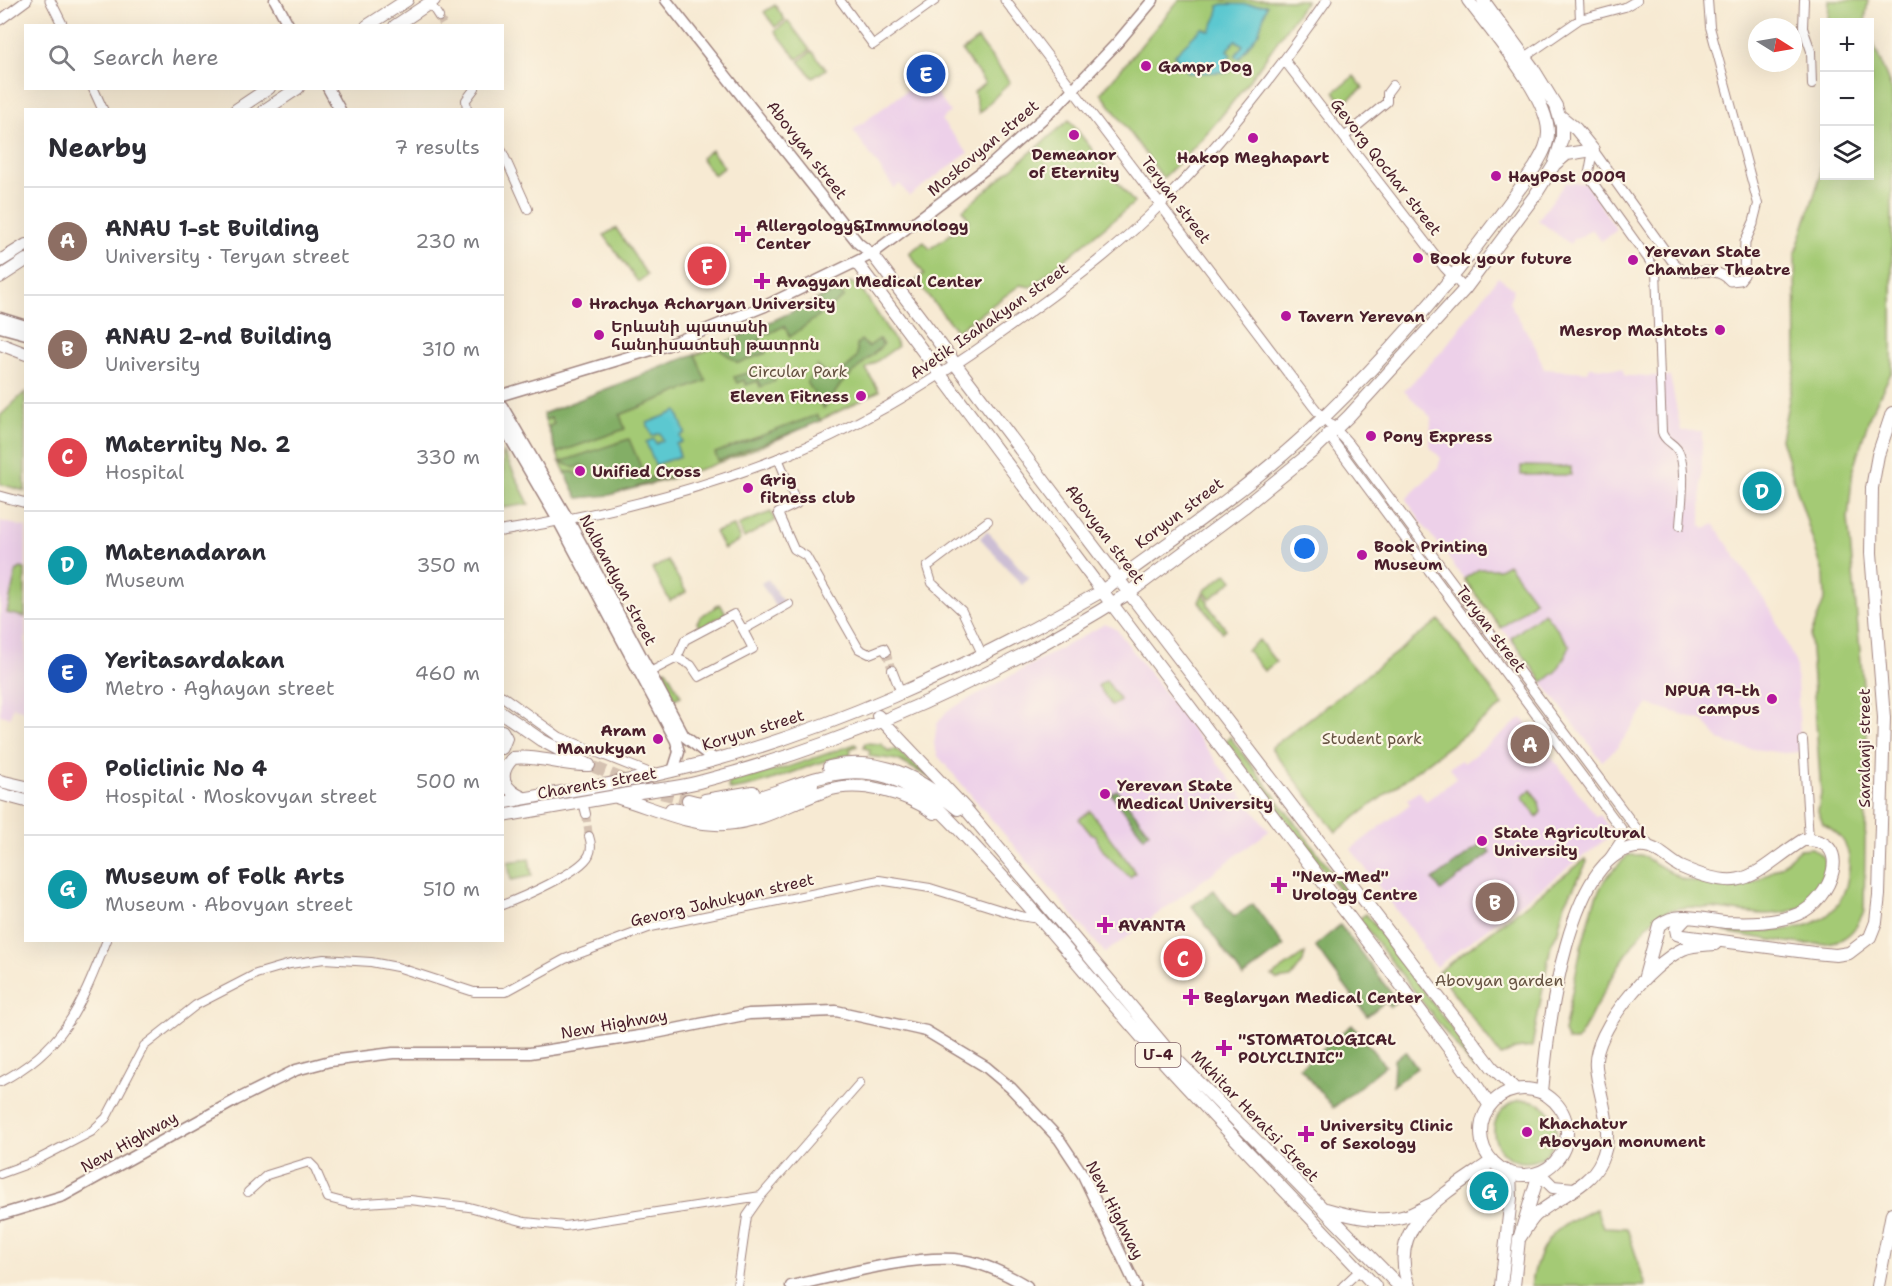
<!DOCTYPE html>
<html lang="en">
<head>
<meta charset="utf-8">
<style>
	body { margin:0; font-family:"Shantell Sans","Noto Sans Armenian",sans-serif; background:#f2f2f3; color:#2b2b33 }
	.controls { position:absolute; right:18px; top:18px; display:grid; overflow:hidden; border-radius:0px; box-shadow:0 6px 24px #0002 }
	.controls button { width:54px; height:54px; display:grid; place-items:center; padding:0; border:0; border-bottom:2px solid #e1e1e2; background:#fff; color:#2b2b33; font:30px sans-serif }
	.compass { position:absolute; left:1748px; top:18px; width:54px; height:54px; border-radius:50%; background:#fff; box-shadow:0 6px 24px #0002; rotate:101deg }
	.you { position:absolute; left:1305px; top:549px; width:21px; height:21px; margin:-15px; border:4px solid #fff; border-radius:50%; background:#1a73e8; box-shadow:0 0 0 9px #1a73e833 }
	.badge { display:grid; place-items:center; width:39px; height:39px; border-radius:50%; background:#b5179e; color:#fff; font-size:20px; font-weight:700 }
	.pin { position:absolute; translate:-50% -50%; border:3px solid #fff; box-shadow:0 2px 6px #0006 }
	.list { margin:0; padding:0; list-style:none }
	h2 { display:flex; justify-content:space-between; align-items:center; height:78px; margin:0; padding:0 24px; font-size:26px }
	h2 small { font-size:20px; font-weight:400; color:#7c7c81 }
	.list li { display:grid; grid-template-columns:39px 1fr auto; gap:18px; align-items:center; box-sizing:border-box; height:108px; padding:0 24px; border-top:2px solid #e1e1e2 }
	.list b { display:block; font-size:22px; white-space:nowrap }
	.list p { margin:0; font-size:20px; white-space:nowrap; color:#7c7c81 }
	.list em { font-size:20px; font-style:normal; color:#7c7c81 }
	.icon { flex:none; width:33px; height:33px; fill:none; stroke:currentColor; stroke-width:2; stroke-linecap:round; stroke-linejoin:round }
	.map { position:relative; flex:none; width:1892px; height:1286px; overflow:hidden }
	.search { position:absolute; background:#fff; box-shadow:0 6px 24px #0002; left:24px; top:24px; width:480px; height:66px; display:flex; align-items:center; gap:15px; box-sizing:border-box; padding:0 21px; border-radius:0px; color:#7c7c81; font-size:22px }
	.panel { position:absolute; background:#fff; box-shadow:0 6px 24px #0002; left:24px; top:108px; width:480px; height:834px; border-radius:0px }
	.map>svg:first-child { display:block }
</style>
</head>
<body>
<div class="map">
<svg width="1892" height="1286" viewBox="0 0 1892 1286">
	<rect width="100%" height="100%" fill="#fcf5e5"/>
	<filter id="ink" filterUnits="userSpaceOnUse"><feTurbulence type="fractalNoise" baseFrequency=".0167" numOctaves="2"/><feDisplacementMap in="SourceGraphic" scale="12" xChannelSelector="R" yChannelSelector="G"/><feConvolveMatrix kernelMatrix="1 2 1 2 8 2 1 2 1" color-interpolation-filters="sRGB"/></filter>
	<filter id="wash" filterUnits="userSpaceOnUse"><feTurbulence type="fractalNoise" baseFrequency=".008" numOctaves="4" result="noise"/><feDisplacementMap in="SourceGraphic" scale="24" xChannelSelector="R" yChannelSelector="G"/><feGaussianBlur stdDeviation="1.35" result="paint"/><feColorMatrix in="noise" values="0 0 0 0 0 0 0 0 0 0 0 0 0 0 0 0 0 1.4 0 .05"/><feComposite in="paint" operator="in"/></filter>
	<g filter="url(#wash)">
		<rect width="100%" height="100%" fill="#f7ead3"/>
		<path fill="#edd0e9" d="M925,77L950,112L941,120L968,153L909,196L900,184L894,188L853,130Z
			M1565,183H1585L1617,230L1601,241L1592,229L1577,239L1574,238L1570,244L1538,220Z
			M1498,277L1514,289L1509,302L1535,346L1544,369L1588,372L1590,367L1622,369L1625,376H1670L1681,431H1702L1701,525L1705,529L1714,524L1771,610L1796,664L1801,752L1784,753L1740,747L1719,740L1704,721L1648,704L1617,748L1602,761L1421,522L1406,499L1438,468L1441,458L1430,447L1431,417L1404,391L1445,348Z
			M0,521L26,527L25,710L13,707L10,717L0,715Z
			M1105,624L1117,630L1269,831L1105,953L938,756L934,744L937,724L947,711Z
			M1522,718L1597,817L1600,815L1613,834L1436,967L1422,948L1423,946L1351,849L1410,804L1407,800L1419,791L1426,801L1457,778L1450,767L1461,760L1464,763Z"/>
		<path fill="#ccbed4" d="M987,531L1029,578L1022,585L980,538Z
			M768,579L784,603L776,608L761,583Z"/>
		<path fill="#a4ca74" stroke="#777450" stroke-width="1.5" d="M1179,0H1306C1262,64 1220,126 1163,178L1101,93Z
			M1829,0H1868L1865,22H1828Z
			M775,5L785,20L775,27L764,12Z
			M788,21L810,50L797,59L775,31Z
			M1870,35L1892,91V371L1871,413L1853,469L1848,518L1867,728L1864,911C1859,922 1854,933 1842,939C1813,952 1755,936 1723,932C1776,929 1844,941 1849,868C1851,846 1841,833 1823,824L1818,811L1821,793L1810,637L1825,598L1824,576L1781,439L1796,364L1795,254L1820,177L1824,61V176H1870Z
			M978,39L1010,82L979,113L974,92L985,83L962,51Z
			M812,51L826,69L813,78L799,61Z
			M1354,76L1363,88L1343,103L1334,92Z
			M1069,120L1134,203L1031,287L1020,285L957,331L916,281L924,274L909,253L924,242L930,249L969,220L963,210Z
			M711,150L724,167L714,175L701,158Z
			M616,228L647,275L638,282L604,235Z
			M851,282L861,288L898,346L866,369L879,391C795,435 673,489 578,498L560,462L543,414L749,334Z
			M25,392V491L0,484V416Z
			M503,451L529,504L503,508Z
			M1521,466L1571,467V475H1521Z
			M771,512L775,521L744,538L738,525Z
			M734,526L740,540L724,549L715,532Z
			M668,560L686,592L670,601L652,569Z
			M1508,564L1535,601L1501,628L1464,579L1479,569H1499Z
			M21,568L25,569V617L7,613L16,571Z
			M1227,573L1233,580L1210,599L1204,591Z
			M1203,593L1208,601V605L1226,629L1222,632L1199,602Z
			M720,604L726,613L701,628L697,622L701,616Z
			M1544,612L1570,646L1557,671L1543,682L1511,638Z
			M1439,620L1503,705L1336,832L1271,748Z
			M1259,640L1276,662L1264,671L1247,650Z
			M666,669L681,696L674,699L660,672Z
			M1106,680L1120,700L1112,706L1098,686Z
			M1230,737L1345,889L1341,892L1226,741Z
			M865,743L881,744L889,752L895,749L931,778L898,760L869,756L870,750L864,748Z
			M855,744L857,746L850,749L851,754C810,762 772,785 730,790L728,786L730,782L785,768Z
			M1531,790L1539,802L1541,812L1537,817L1522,797Z
			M1090,811L1131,866L1135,873L1130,877C1118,865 1098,851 1096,835L1090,833L1079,819Z
			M1812,848C1821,854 1829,861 1826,873C1800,955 1700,882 1655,918C1636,934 1609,983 1596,1006C1589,1018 1585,1031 1576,1041H1568L1564,1032L1581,948L1596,897L1605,879L1628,855H1641L1682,879L1721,886L1754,882L1781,866L1799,849Z
			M529,859L532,876L511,880L508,862Z
			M1586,859L1587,862L1564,906L1558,931L1551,945L1532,1047L1515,1049L1501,1056L1438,972Z
			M1366,914L1478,1064V1069L1473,1068L1359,919Z
			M1305,953L1303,962L1291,978L1277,980L1272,976Z
			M1494 1131a31 31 0 1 1 62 0a31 31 0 1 1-62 0Z
			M1596,1209L1603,1227L1627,1228L1646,1286H1531C1540,1239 1553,1228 1596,1209Z"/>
		<path fill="#83ae66" stroke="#666648" stroke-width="1.5" d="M839,290L844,297L790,337L784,326L760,338L766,353L738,363L716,347Z
			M879,339L883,345L841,384L824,409L807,382L817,366C831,381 848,370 857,356V344L861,340L868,347Z
			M695,354L706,381L620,415L625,429L557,453L548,427L554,424L551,418L545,420L543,414Z
			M763,368L769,369L775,381L760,387L758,381L746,385L744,380L737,383L734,377Z
			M817,415L821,421L718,461L715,453Z
			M629,439L646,479L685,468L687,472L610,495L578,498L565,472H574L582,477L586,469L581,465L575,468L560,462Z
			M1117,790L1149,832L1144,837L1111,794Z
			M1483,843L1491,853L1441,891L1433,880Z
			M1214,890L1234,917L1253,904L1284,946L1243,977L1192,906Z
			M1340,925L1397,1001L1390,1007L1385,1002L1367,1016L1315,946Z
			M1352,1025L1385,1066L1333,1108L1300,1067Z
			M1405,1051L1417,1068L1393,1085L1394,1060Z"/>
		<path fill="#5bc8d0" stroke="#52747e" stroke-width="1.5" d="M1223,4L1267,5L1259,32L1239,59L1235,56L1243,45L1235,40L1227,51L1231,55L1227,61L1233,66L1228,72L1189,73L1174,55L1202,28L1210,31L1218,14V6Z
			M677,411L685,433L680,436L682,442L676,444L680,456L655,465L646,442L654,439L656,444L663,440L660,433L652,436L647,423Z"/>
	</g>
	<g filter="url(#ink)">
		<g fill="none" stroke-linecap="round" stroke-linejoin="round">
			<path stroke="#d4c1b1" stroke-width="8" stroke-dasharray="8 4" stroke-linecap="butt" d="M439,17L444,26
				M886,652L892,670
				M586,814L589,836"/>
			<path stroke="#d4c1b1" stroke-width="12" stroke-dasharray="12 6" stroke-linecap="butt" d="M594,767L649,790L688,800"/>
			<defs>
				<path id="minor" d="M840,0L873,45L936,0
					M1579,0L1580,19
					M1708,0L1710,27L1758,204L1753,224
					M1804,0L1803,28L1811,51L1812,85
					M430,3L439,17
					M1525,57L1580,19L1625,7L1637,0
					M467,110L466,100L475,88
					M1344,137L1387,102V93L1393,85
					M1593,150L1589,172L1592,181L1656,270L1662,432C1664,441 1672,442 1677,449C1688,464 1681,507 1680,526
					M502,151L528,209
					M778,458L797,504L778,513L794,549L806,556L859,649L869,654L884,648L886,652
					M983,656L962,611L932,583L927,567L988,521
					M677,658L685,640L734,614L743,630L789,604
					M892,670L901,693
					M650,672L677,658L691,665L699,677L753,649L743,630
					M1803,740L1809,840
					M583,802L586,814
					M502,905C521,898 581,872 589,855C592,849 591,842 589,836
					M0,1082C65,1049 81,1005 107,940
					M0,1174L33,1162L91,1132L106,1118L144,1046L196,1005L256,974L290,964L324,959L371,962L397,967L474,992H505L565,959L651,927L879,880L930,888L1020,916L1039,919
					M248,1192L267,1175L309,1162L315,1168L328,1198L351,1204L410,1200L469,1207L525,1222L565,1226L761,1196
					M737,1286L747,1216L761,1196L860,1083
					M1343,1286L1360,1270"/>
				<path id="tertiary" d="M50,0L63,26
					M1005,0L1313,406C1325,422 1341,432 1353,449L1650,847
					M0,20L27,0
					M1285,61L1445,268L1465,289
					M93,88L103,110
					M1593,150L1673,262L1684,272C1700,272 1718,267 1730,281L1740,280L1744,275L1745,242L1753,224
					M1327,433L1622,830V839L1610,857
					M0,496L26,503
					M502,531C596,516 689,493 777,459C858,428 933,382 1002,332C1059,292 1115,251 1164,201C1225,140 1278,71 1327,0
					M502,696L559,737L654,775"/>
				<path id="secondary" d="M275,0L289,26
					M666,0L858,243L872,254
					M328,88L340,110
					M0,318L26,326
					M0,327L26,334
					M502,395L668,345L765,306L872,254L992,164L1058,105L1117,43L1153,0
					M502,406L568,519L684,736L715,760
					M502,424L559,522L676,741L679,752L673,771
					M0,1215L63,1196L236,1100L296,1070L330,1061L393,1053H530L646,1035L749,1014L836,1011L926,1031L986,1067L1011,1088L1059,1139L1083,1175L1136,1286
					M791,1286C839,1276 906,1256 954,1259C980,1261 1005,1273 1027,1286"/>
				<path id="primary" d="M367,26L407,0
					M395,26L434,0
					M236,110L269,88
					M265,110L298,88
					M0,261L26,245
					M0,277L26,260
					M0,344L26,354
					M502,713L541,740L586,764
					M878,716L965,808L1172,1055L1399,1286
					M502,731L506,738L502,748
					M829,767C880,755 919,778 958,809
					M0,781L26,787
					M0,794L26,801
					M524,798C504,790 496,775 513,758C538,755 564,766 589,765
					M619,798C654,808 689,826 725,824C767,821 788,803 825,791C859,779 906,793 934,813
					M688,800C761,821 813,754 888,777C930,791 959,831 989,862C1048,926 1103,994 1161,1059C1231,1136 1304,1210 1375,1286
					M705,800L753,792
					M502,803C559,791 616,785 672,771C824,735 966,668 1102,591L857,263
					M671,809C683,810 696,814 708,815C745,818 780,801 812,785
					M502,816C544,809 586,801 628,794C651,790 676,788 699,782C852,743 995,677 1129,593L872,254
					M1687,917L1676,929L1677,934L1683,936L1814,953L1836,955L1849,953L1870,937L1876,922L1879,895L1884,718L1871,553L1872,488L1878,455L1892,413
					M1542,1092C1547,1036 1567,839 1646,847C1659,848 1670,862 1681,867C1747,896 1752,873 1803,840C1856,837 1831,901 1798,914C1776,923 1749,923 1725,922C1703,920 1678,910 1659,925L1644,980
					M1539,1173L1553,1187L1574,1189
					M1326,1209C1350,1216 1380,1224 1406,1216C1414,1213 1423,1208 1432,1204
					M1519,1239C1524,1232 1529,1222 1535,1216C1555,1197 1589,1188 1601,1161C1616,1129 1599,1099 1596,1067C1592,1031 1652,963 1683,949C1692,945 1705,945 1715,944
					M1514,1286L1519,1239L1539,1173
					M1878,1286L1892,1213"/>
				<path id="trunk" d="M1468,0C1490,30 1549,97 1548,133C1548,146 1541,156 1535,167C1468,263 1390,356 1304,436C1242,493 1170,541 1102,591L1473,1080L1490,1106
					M1483,0L1532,67L1556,106L1562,126V139L1554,165L1536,194L1465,289L1349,416L1314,450L1244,507L1129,593L1492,1067L1515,1089
					M1560,116L1576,129L1593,150
					M1555,164L1567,154L1593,150
					M1481 1132a43 43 0 1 1 86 0a43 43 0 1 1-86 0Z
					M1409,1286C1384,1223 1450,1191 1492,1161
					M1501,1286L1511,1198L1510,1173"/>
			</defs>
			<use href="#minor" stroke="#a0847f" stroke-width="10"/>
			<use href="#tertiary" stroke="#a0847f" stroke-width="11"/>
			<use href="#secondary" stroke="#a0847f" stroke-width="13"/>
			<use href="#primary" stroke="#a0847f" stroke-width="14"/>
			<use href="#trunk" stroke="#a0847f" stroke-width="14"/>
			<use href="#minor" stroke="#fff" stroke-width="8"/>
			<use href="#tertiary" stroke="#fff" stroke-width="9"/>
			<use href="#secondary" stroke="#fff" stroke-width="10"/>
			<use href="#primary" stroke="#fff" stroke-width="12"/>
			<use href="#trunk" stroke="#fff" stroke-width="12"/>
		</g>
	</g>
	<g fill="#b5179e" stroke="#fcf5e5" stroke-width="2">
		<circle cx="1146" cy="66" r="6"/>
		<circle cx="1074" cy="135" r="6"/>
		<circle cx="1253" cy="138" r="6"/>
		<circle cx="1496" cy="176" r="6"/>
		<path d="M740 225h6v6h6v6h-6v6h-6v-6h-6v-6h6z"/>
		<circle cx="1418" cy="258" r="6"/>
		<circle cx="1633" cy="260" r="6"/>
		<path d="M759 272h6v6h6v6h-6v6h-6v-6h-6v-6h6z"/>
		<circle cx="577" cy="303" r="6"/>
		<circle cx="1286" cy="316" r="6"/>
		<circle cx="1720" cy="330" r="6"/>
		<circle cx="599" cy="335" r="6"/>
		<circle cx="861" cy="396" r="6"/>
		<circle cx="1371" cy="436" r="6"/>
		<circle cx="580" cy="471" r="6"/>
		<circle cx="748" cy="488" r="6"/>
		<circle cx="1362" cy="555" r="6"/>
		<circle cx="1772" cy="699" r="6"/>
		<circle cx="658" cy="739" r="6"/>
		<circle cx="1105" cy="794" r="6"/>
		<circle cx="1482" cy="841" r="6"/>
		<path d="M1276 876h6v6h6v6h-6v6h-6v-6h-6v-6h6z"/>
		<path d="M1102 916h6v6h6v6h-6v6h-6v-6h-6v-6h6z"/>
		<path d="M1188 988h6v6h6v6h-6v6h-6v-6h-6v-6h6z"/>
		<path d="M1221 1039h6v6h6v6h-6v6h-6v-6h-6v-6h6z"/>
		<circle cx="1527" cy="1132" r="6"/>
		<path d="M1303 1125h6v6h6v6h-6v6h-6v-6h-6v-6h6z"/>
	</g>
	<g text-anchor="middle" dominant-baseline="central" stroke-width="4.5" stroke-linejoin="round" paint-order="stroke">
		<rect fill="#fcf5e5" stroke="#7f5f63" stroke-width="1.5" x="1135.5" y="1043" width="45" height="24" rx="4.5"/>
		<g font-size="15" font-weight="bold" fill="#4a1f2b">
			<text x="1158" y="1055">Մ-4</text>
		</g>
		<g font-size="16" font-weight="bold" fill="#4a1f2b" stroke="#fcf5e5" text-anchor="start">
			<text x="1158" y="66">Gampr Dog</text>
			<text x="1074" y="154" text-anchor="middle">Demeanor<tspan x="1074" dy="18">of Eternity</tspan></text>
			<text x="1253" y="157" text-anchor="middle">Hakop Meghapart</text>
			<text x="1508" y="176">HayPost 0009</text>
			<text x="756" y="225">Allergology&amp;Immunology<tspan x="756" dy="18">Center</tspan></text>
			<text x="1645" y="251">Yerevan State<tspan x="1645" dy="18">Chamber Theatre</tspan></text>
			<text x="1430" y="258">Book your future</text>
			<text x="776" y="281">Avagyan Medical Center</text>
			<text x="589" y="303">Hrachya Acharyan University</text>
			<text x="1298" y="316">Tavern Yerevan</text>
			<text x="611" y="326">Երևանի պատանի<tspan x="611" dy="18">հանդիսատեսի թատրոն</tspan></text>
			<text x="1708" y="330" text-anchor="end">Mesrop Mashtots</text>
			<text x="849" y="396" text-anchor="end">Eleven Fitness</text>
			<text x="1383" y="436">Pony Express</text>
			<text x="592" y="471">Unified Cross</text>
			<text x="760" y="479">Grig<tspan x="760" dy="18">fitness club</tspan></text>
			<text x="1374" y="546">Book Printing<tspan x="1374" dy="18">Museum</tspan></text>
			<text x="1760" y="690" text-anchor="end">NPUA 19-th<tspan x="1760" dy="18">campus</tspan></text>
			<text x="646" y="730" text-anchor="end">Aram<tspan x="646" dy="18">Manukyan</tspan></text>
			<text x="1117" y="785">Yerevan State<tspan x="1117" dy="18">Medical University</tspan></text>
			<text x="1494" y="832">State Agricultural<tspan x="1494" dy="18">University</tspan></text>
			<text x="1292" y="876">"New-Med"<tspan x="1292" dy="18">Urology Centre</tspan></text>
			<text x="1118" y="925">AVANTA</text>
			<text x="1204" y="997">Beglaryan Medical Center</text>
			<text x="1238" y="1039">"STOMATOLOGICAL<tspan x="1238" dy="18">POLYCLINIC"</tspan></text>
			<text x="1539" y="1123">Khachatur<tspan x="1539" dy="18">Abovyan monument</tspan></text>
			<text x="1320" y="1125">University Clinic<tspan x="1320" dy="18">of Sexology</tspan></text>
		</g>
		<g font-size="16" fill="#4a1f2b" stroke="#fcf5e5">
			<text transform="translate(983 148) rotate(-40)">Moskovyan street</text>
			<text transform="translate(807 150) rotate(52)">Abovyan street</text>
			<text transform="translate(1386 167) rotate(52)">Gevorg Qochar street</text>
			<text transform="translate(1176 200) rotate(53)">Teryan street</text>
			<text transform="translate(989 321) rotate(-35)">Avetik Isahakyan street</text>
			<text transform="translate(1179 513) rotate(-37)">Koryun street</text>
			<text transform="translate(1105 534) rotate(53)">Abovyan street</text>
			<text transform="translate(618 580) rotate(62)">Nalbandyan street</text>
			<text transform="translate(1491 629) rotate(53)">Teryan street</text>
			<text transform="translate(753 730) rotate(-17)">Koryun street</text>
			<text transform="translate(1864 748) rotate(-90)">Saralanji street</text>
			<text transform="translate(597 783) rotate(-10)">Charents street</text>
			<text transform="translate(722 900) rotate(-13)">Gevorg Jahukyan street</text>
			<text transform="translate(614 1024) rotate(-10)">New Highway</text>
			<text transform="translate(1255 1116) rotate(46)">Mkhitar Heratsi Street</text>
			<text transform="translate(129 1142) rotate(-29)">New Highway</text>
			<text transform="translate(1115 1210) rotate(63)">New Highway</text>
		</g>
		<g font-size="16" fill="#655241" stroke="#fcf5e5">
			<text x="798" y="371">Circular Park</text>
			<text x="1372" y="738">Student park</text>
			<text x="1499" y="980">Abovyan garden</text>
		</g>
	</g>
</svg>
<div class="controls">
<button>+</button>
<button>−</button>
<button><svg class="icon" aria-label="layers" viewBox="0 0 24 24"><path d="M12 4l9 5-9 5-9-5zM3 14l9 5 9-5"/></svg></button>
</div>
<svg class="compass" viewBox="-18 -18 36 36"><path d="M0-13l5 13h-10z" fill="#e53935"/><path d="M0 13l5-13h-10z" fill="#7c7c81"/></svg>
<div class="you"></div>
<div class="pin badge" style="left:1530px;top:744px;background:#8d6e63">A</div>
<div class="pin badge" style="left:1495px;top:902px;background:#8d6e63">B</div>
<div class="pin badge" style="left:1183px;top:958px;background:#e0444e">C</div>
<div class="pin badge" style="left:1762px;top:491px;background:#0f9aa8">D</div>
<div class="pin badge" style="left:926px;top:74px;background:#1a4fb4">E</div>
<div class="pin badge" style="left:707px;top:266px;background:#e0444e">F</div>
<div class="pin badge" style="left:1489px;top:1191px;background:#0f9aa8">G</div>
<div class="search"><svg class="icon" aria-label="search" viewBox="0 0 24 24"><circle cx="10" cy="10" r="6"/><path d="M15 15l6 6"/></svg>Search here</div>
<section class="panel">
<h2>Nearby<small>7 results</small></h2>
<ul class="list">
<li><span class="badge" style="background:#8d6e63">A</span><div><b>ANAU 1-st Building</b><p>University · Teryan street</p></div><em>230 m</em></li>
<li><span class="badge" style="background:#8d6e63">B</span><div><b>ANAU 2-nd Building</b><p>University</p></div><em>310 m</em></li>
<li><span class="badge" style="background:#e0444e">C</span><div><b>Maternity No. 2</b><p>Hospital</p></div><em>330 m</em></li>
<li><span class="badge" style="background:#0f9aa8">D</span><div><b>Matenadaran</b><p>Museum</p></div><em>350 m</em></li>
<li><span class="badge" style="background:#1a4fb4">E</span><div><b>Yeritasardakan</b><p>Metro · Aghayan street</p></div><em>460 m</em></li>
<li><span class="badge" style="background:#e0444e">F</span><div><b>Policlinic No 4</b><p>Hospital · Moskovyan street</p></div><em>500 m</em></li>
<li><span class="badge" style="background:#0f9aa8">G</span><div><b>Museum of Folk Arts</b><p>Museum · Abovyan street</p></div><em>510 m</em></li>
</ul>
</section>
</div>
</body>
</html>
